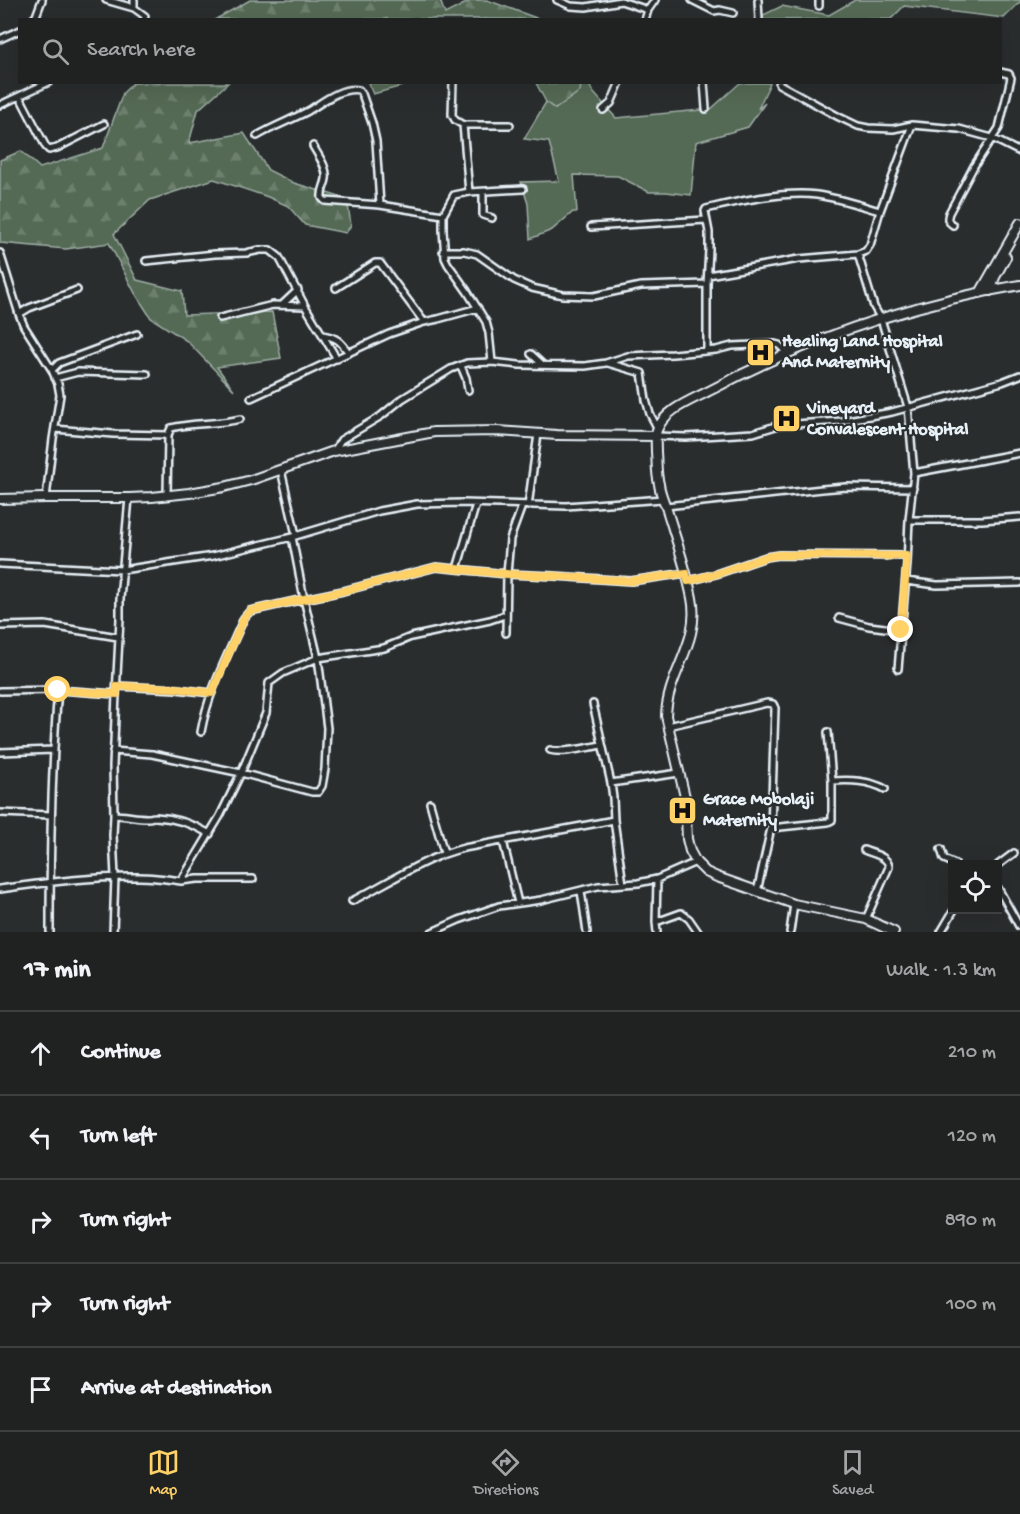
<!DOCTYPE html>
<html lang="en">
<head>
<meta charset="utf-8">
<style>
	body { margin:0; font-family:"Gochi Hand",sans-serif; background:#282a2a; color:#f1f3f6 }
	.controls { position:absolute; right:18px; bottom:18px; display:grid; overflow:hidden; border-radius:0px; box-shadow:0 6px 24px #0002 }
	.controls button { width:54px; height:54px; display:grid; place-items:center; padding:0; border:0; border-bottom:2px solid #3d3f40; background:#202222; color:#f1f3f6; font:30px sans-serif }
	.stop { position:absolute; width:18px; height:18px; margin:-14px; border:4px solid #ffd166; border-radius:50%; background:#fff }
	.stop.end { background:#ffd166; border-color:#fff; box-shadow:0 2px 6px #0008 }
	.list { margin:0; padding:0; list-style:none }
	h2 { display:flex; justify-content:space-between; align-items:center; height:78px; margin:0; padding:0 24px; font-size:26px }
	h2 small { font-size:20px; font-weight:400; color:#a2a4a5 }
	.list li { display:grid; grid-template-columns:39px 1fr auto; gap:18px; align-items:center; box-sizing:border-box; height:84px; padding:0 24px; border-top:2px solid #3d3f40 }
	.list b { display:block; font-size:22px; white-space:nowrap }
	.list em { font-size:20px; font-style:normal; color:#a2a4a5 }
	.icon { flex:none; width:33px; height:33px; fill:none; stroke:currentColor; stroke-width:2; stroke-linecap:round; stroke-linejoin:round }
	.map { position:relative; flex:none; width:1020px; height:932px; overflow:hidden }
	.search { position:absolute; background:#202222; box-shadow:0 6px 24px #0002; left:18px; right:18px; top:18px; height:66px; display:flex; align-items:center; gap:15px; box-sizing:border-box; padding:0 21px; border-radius:0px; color:#a2a4a5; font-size:22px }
	.sheet { height:498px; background:#202222 }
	nav { display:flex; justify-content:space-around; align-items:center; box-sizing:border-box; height:84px; border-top:2px solid #3d3f40; background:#202222; font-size:16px; color:#a2a4a5 }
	nav a { display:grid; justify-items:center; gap:3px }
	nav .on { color:#ffd166 }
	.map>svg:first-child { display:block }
</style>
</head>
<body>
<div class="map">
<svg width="1020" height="932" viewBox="0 0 1020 932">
	<defs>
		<pattern id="forest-firs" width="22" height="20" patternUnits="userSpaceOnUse" patternTransform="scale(1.5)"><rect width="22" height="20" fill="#556a55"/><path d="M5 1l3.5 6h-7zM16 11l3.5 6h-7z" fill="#6d806e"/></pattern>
	</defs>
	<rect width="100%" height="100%" fill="#2a2d2e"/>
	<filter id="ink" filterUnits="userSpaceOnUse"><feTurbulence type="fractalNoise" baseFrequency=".0167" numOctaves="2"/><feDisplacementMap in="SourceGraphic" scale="12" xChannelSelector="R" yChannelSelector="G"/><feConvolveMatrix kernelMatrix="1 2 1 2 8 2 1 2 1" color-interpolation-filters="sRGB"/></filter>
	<g filter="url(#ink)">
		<path fill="#556a55" stroke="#9eaea6" stroke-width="1.5" d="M855,0H1020V2L1004,18L904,6L891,19L753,20L782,6L829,15Z
			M581,83H588L593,92L616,118L711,109L740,83H770L758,109L765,103L748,127L696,142L691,195L666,192H649L618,176L574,175L577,212H573L552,230L530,239L528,204L521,182L559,181L549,142L524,139L546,102L555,109L580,91Z"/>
		<path fill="url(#forest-firs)" stroke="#9eaea6" stroke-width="1.5" d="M250,0H440L445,14L472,0H487L539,19H216Z
			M133,83H228L198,110L189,143L244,133L268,170L294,183L347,199L351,225L346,233L305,225L288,206L268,197L214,179L150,200L114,234L137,280L182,291L184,315L272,312L281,358L217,367L234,390L187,341L151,318L135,293L109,243L66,249L0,243V160L21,151L40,168L103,148L123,93Z
			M368,83H413L373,94Z
			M536,83H581L580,91L555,109L546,102Z"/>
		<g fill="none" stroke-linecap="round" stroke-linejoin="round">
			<defs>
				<path id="street" d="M106,0L134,8
					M134,0V8L145,16L144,20
					M557,0L571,6L586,7L621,1L648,10
					M692,0L714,11L720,10L733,13
					M758,0L759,20
					M819,0V6
					M32,20L36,16L42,0
					M645,20L648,10L655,0
					M0,39L20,30
					M453,82L452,115L455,120L463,125H510
					M704,82L706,109
					M779,84L839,117L858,126L868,128L893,129L912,125L959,129L992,138L1020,152
					M20,97L46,147L49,150L57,148L104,124
					M0,105L49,82
					M603,110L611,103L620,82
					M463,125L469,192
					M257,136C274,126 291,120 308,111C323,102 340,87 359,90L362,94L372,123L376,141L380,205
					M313,146C318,155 328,168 326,179C325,186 321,190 322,198L325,201L380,205L443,215
					M483,192V215L492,218
					M953,225C947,221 947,219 949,213L974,166L999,128L1011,78L1009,74L1000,72
					M591,227L706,220
					M443,251H464L477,254L514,280L532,288L563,295L594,296L641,286L707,284
					M0,253L19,314L24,326L52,370L58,384L60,395L53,439L46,498
					M146,261L215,254L246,253L260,250H270L279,257L305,306L337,359
					M708,275L799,259L858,254
					M336,288L375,263H380L424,322
					M282,305L298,290
					M19,314L29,308L77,290
					M220,318L273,305L305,306
					M323,335C338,338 340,341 349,353
					M707,350V284L709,250V232L705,211L706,209C739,201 784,191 817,195C838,198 859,205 880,211
					M531,354L543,365
					M492,362L489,333L486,322L467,291L448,264L445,258L443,230V215L454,195L469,192L523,189
					M608,363L642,373L646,400L650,414L658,429
					M461,366L466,378L468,390
					M52,370L59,363L137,334
					M55,378L78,372L147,374
					M251,398L389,334L424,322L438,319L478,308
					M55,429L113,434L168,435L167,495
					M168,435L171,428C194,422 217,425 240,419
					M656,436L686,437L753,433L779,425L842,421L892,412L1002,382L1020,375
					M334,451L341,440L381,416L402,399L451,369L467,363L492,362L519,365L585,366L606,363L628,356L673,354L716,350L732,346L775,344L779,345L787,353
					M281,470L296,535
					M914,473L1020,453
					M528,506L538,434
					M666,506L822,489L846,487L913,488
					M909,520H982L1020,517
					M0,564L122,570L213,556L292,537L379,511L417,504L463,503L566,506L663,499
					M457,569L476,504
					M688,581L716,574L766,557L779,555L907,556
					M906,581L937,585L1020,583
					M839,618L869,626L901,630
					M0,626L45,625L118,637
					M506,633L507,574L510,539L522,506
					M898,669L907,564L909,520L914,473L908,407L881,319L874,307L858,254L866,251L870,245L880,211L912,125
					M117,686L176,689L212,693
					M0,691L58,690L116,694L120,619V599L129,498
					M593,704L611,783L613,798L614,820L623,884
					M668,726L767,703L773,704L775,708L771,828L757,892
					M201,732C208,692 228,655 244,618L250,611L304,599L343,591L436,567L507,574L554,576L631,581L686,573
					M550,750C563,754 588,747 602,745
					M113,751L152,754L241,773L312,792H318L322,786L325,769L327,728L318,658L304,599L292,537
					M0,752L53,750
					M832,781C851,780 868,780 885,789
					M611,783L679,773
					M430,803L444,853
					M0,813L51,815
					M114,815C125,815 136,818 147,818C155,818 148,817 156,817C177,818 193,824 210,834
					M771,828L828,822L832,820V781L828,732
					M503,841L518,903
					M941,849L944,859L955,864
					M864,850C873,854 888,856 889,867L866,919
					M998,865L1014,853
					M181,881L197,879H253
					M998,888L1019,926
					M0,889C46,882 93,876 139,877C153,877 167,879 181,881L220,816L241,773L266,713L269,683L283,673L318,658L384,648L411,637L490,620L505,615
					M581,891L587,932
					M352,901C390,882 423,858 464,848L614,820
					M656,922L681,913L689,919L698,932
					M50,932C50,851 51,771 58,690
					M113,932L115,877L113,835L114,815L113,766L116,694
					M432,932L459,920L499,906L541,900L598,886L638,883L657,879L696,862
					M657,932L656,922L657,879
					M790,932L794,904
					M941,932L954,910"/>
				<path id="secondary" d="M990,291L995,277L1006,257
					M980,293L1020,223
					M0,499L46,498H129L152,497L189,493L224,487L251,480L334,451L434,432L497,431L557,435L656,436
					M894,932L866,919L794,904L717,877L706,872L696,862L690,851L687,839L685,797L666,716C667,673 701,643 692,598C686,568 676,539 667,510C664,501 660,493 659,484C656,474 657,463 656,452C656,445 655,437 657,430C665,409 692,400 711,390C807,339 913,303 1020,285"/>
			</defs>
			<use href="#street" stroke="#e8f1f8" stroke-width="10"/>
			<use href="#secondary" stroke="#e8f1f8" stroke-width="12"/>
			<use href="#street" stroke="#2a2d2e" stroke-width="5"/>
			<use href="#secondary" stroke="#2a2d2e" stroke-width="8"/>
		</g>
	</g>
	<g fill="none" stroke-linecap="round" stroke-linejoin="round" filter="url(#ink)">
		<path stroke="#ffd166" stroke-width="8" d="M58,690L117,694V686L176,688L212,693L244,618L250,611L304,599L343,591L436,567L507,574L554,576L631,581L686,573L688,581L716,574L766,557L779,555L907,556L901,630"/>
	</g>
	<defs>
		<symbol id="hospital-square" viewBox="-11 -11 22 22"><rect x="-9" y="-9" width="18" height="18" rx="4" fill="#ffd166" stroke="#2a2d2e"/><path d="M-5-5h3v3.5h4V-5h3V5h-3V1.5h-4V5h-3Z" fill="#111"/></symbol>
	</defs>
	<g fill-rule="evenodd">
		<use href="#hospital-square" x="744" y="336" width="33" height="33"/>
		<use href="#hospital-square" x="770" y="402" width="33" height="33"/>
		<use href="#hospital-square" x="666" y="794" width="33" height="33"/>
	</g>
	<g text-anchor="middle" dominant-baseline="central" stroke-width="4.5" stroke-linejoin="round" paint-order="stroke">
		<g font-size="18" font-weight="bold" fill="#e8f1f8" stroke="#2a2d2e" text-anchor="start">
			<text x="782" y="342">Healing Land Hospital<tspan x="782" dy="21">And Maternity</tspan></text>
			<text x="807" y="409">Vineyard<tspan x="807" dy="21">Convalescent Hospital</tspan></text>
			<text x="703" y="800">Grace Mobolaji<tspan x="703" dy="21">Maternity</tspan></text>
		</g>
	</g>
</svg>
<div class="controls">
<button><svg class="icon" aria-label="locate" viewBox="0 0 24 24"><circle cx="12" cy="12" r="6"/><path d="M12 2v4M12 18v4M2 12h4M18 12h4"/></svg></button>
</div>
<div class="stop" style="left:58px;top:690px"></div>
<div class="stop end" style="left:901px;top:630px"></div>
<div class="search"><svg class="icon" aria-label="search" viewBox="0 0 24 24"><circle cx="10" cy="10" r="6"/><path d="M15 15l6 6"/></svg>Search here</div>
</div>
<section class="sheet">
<h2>17 min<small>Walk · 1.3 km</small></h2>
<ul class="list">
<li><svg class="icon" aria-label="ahead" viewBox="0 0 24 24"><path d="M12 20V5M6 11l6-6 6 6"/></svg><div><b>Continue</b></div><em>210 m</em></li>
<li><svg class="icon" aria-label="left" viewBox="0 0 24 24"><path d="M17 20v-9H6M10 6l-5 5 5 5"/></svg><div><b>Turn left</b></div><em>120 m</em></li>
<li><svg class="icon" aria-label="right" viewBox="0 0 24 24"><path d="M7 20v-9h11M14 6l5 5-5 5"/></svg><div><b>Turn right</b></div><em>890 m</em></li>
<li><svg class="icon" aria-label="right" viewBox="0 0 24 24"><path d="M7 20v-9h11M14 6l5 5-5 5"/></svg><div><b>Turn right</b></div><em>100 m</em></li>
<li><svg class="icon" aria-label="arrive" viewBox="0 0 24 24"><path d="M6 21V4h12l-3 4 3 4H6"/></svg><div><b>Arrive at destination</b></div></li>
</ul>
</section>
<nav>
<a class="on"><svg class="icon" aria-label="map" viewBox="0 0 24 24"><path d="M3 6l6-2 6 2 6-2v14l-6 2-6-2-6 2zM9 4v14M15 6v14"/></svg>Map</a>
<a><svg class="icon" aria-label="directions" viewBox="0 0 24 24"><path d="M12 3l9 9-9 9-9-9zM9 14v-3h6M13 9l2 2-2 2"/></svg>Directions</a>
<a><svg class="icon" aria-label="saved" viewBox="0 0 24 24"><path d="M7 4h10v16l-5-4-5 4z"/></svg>Saved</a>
</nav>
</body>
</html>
